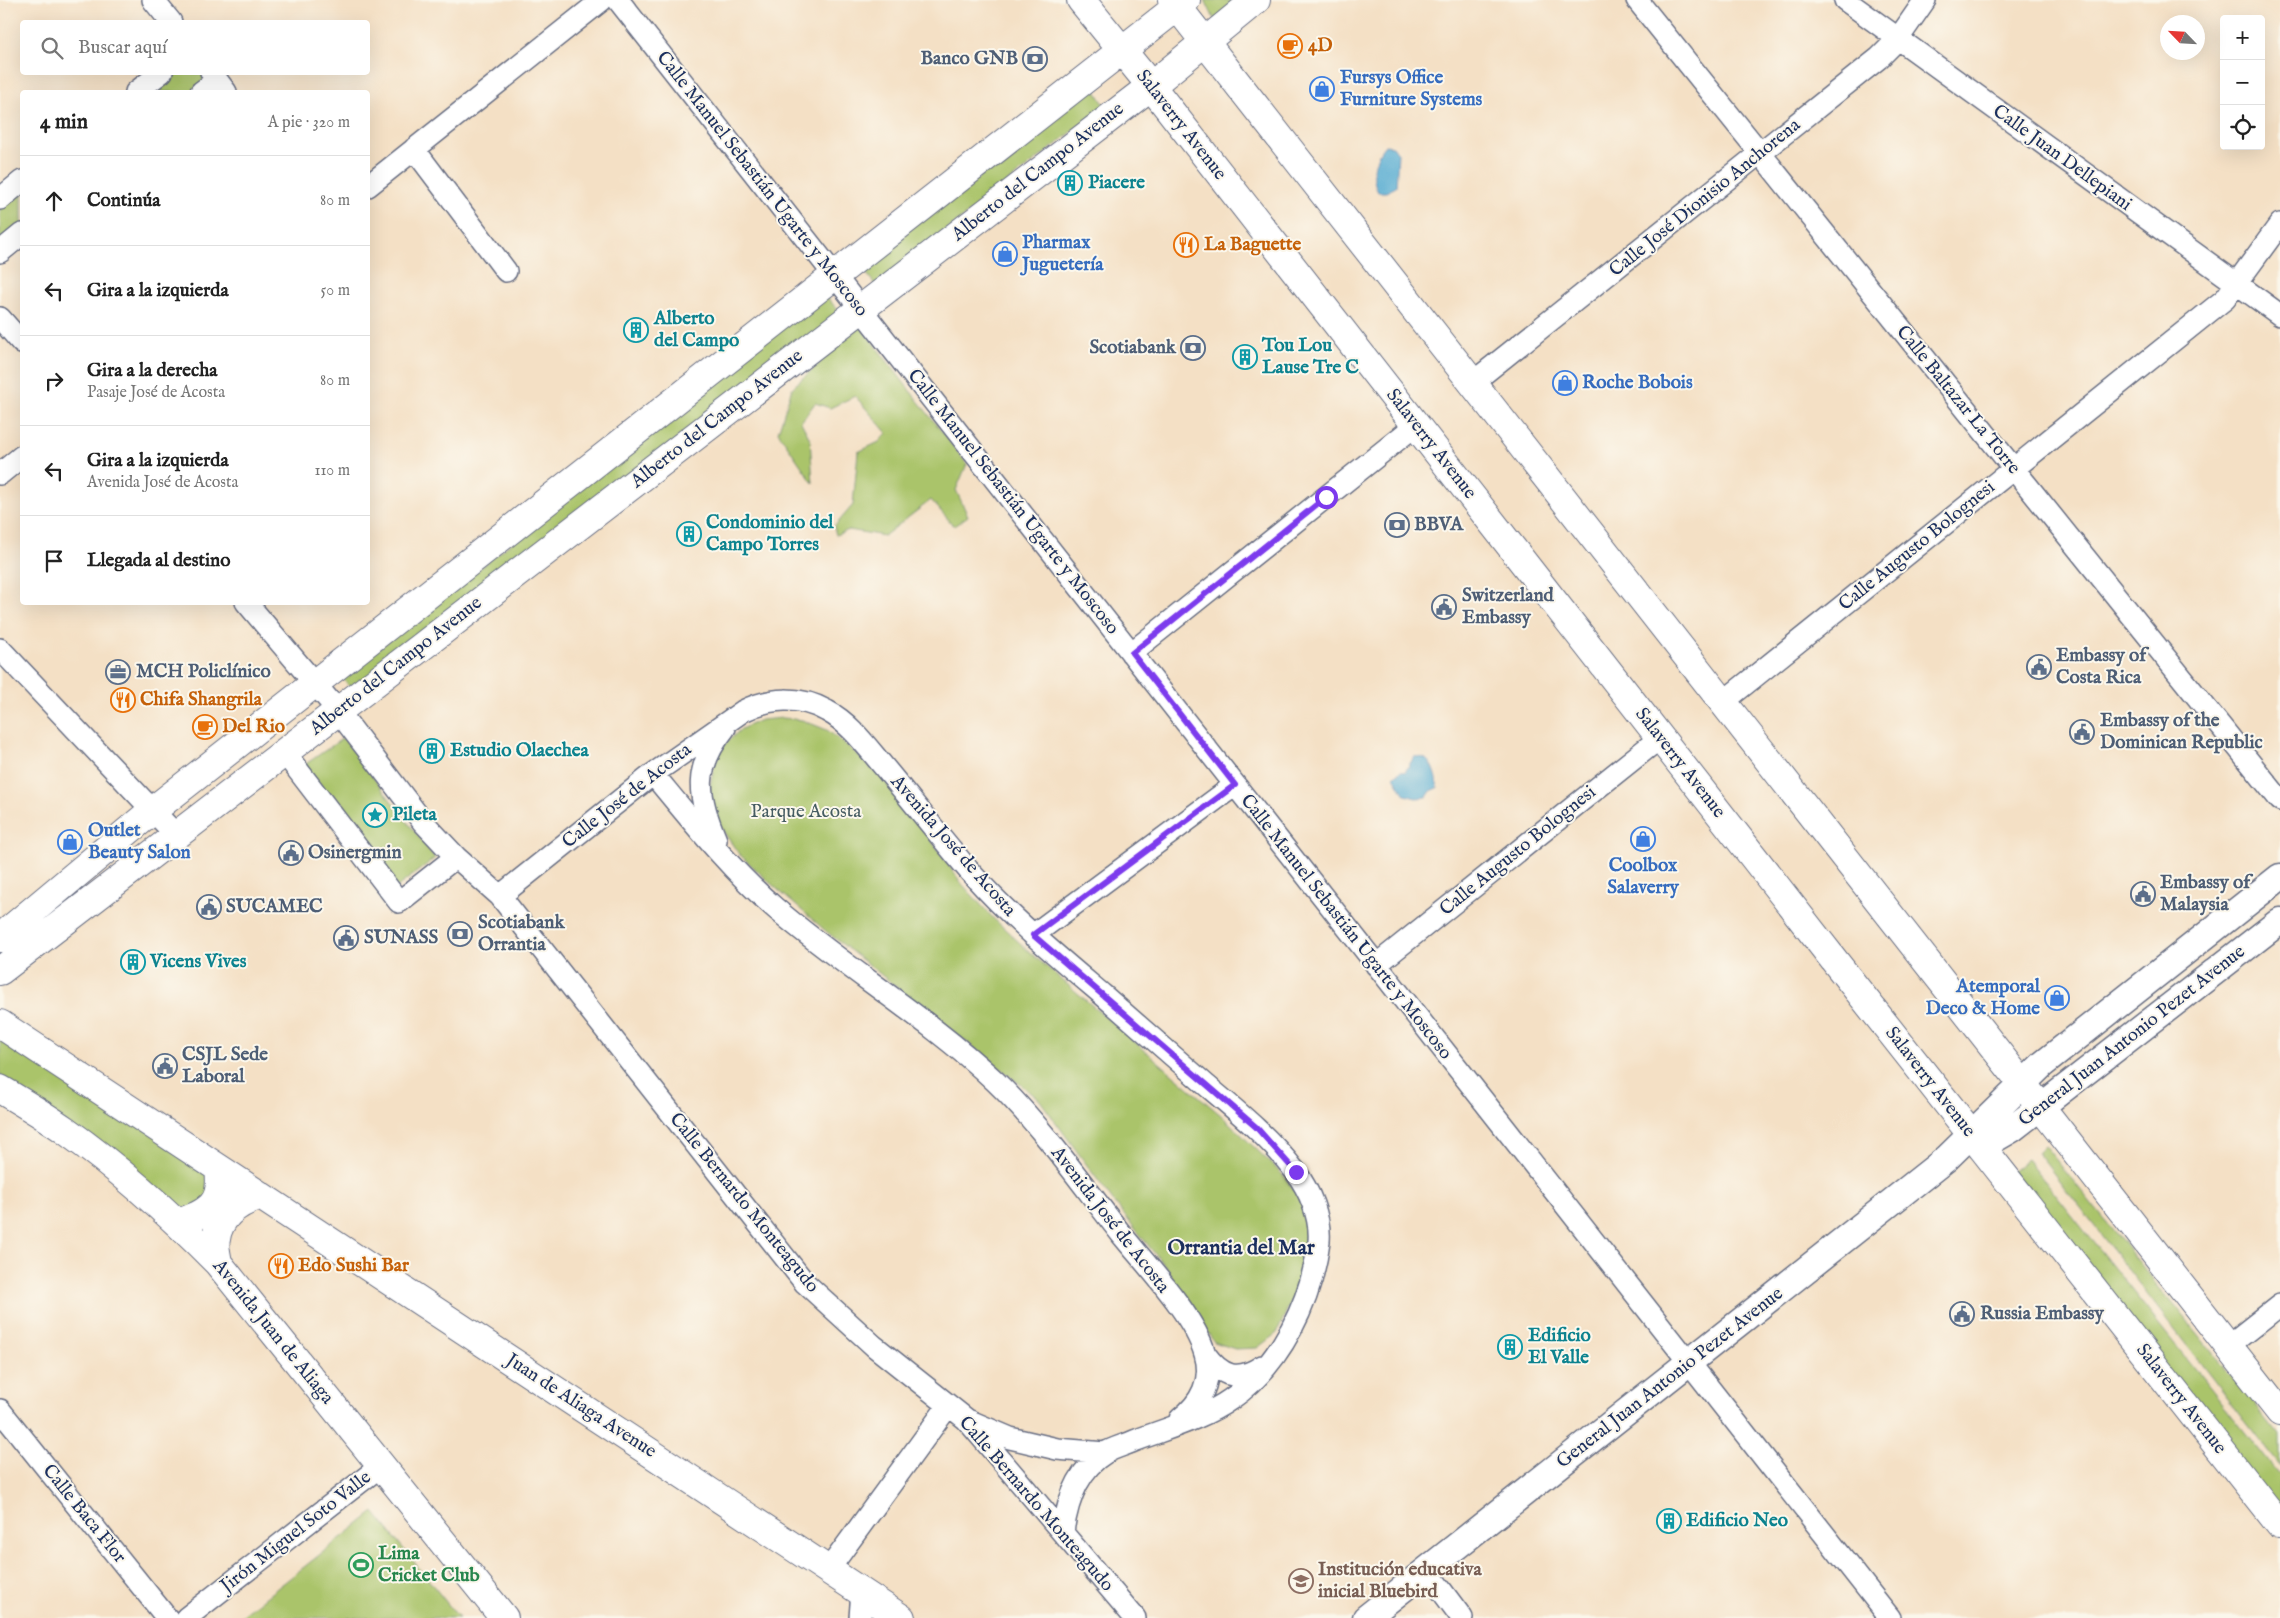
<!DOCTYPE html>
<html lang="es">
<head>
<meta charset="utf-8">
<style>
	body { margin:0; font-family:"IM FELL English",serif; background:#f6f6f6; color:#222 }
	.controls { position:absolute; right:15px; top:15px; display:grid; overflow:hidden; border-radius:5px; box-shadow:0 5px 20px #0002 }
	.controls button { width:45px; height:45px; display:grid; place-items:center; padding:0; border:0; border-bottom:1px solid #e0e0e0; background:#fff; color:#222; font:25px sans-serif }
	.compass { position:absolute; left:2160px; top:15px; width:45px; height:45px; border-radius:50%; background:#fff; box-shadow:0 5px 20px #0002; rotate:295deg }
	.stop { position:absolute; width:15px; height:15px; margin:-11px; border:4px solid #7c3aed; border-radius:50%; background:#fff }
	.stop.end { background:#7c3aed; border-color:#fff; box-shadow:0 1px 5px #0008 }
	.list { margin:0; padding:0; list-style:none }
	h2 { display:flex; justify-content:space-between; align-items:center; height:65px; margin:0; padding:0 20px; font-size:21px }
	h2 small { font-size:16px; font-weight:400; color:#767676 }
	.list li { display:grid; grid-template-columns:32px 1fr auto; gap:15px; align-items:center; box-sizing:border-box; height:90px; padding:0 20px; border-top:1px solid #e0e0e0 }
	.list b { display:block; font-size:19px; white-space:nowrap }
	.list p { margin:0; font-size:16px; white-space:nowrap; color:#767676 }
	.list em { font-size:16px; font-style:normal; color:#767676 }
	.icon { flex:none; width:28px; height:28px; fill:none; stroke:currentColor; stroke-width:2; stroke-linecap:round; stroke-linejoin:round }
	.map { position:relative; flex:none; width:2280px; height:1618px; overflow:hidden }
	.search { position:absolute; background:#fff; box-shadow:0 5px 20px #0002; left:20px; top:20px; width:350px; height:55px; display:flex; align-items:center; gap:12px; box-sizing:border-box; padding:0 18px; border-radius:5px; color:#767676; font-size:19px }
	.panel { position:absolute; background:#fff; box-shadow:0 5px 20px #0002; left:20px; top:90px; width:350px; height:515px; border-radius:5px }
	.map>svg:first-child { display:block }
</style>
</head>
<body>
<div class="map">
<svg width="2280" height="1618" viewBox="0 0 2280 1618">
	<rect width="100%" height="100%" fill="#fbf7ec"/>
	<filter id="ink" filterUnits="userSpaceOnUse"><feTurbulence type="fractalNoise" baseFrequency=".02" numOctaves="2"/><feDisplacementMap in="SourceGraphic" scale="10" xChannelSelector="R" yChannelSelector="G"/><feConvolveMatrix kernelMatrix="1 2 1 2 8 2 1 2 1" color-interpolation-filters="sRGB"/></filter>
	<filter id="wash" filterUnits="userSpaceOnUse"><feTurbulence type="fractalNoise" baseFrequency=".0096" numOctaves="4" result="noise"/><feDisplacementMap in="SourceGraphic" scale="20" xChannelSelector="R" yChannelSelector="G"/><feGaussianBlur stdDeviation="1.12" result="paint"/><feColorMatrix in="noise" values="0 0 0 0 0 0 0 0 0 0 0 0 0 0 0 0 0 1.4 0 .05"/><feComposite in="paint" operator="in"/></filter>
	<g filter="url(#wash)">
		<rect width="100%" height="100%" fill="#f4e0c5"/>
		<path fill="#aac46a" stroke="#627a64" d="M1205,0H1241L1215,21Z
			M162,73H211L196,92H136Z
			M1093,86L1105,106L876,286L859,263Z
			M22,181V234L0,252V199Z
			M824,294L844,317L355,693L342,678Z
			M860,326L967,464L956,490L968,516L954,526L931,500L884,536L849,530L836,535L834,527L853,505L858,452L879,442L887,433L855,396L830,408L815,403L801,422L810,439L813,483L778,432L792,388Z
			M783,718L802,720L827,730L850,748L897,792L962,884L993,918L1034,956L1222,1116L1285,1177L1302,1202L1310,1237L1298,1285L1277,1333L1257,1348L1235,1349L1214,1342L1167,1269L1113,1201L1039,1099L827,932L777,889L739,854L716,821L710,786L715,762L725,744L741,729L761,720Z
			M343,738L435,858L396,888L303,766Z
			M0,1024L259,1196L215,1239L0,1089Z
			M2044,1145L2280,1436V1466L2037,1152Z
			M2027,1159L2280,1476V1517L2010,1173Z
			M374,1512L459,1618H239Z"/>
		<path fill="#54abd1" stroke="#386d98" d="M1385,145L1393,146L1398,153L1396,187L1386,192H1378C1370,177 1374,157 1385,145Z
			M1414,757C1432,754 1435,774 1438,788L1431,791L1427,797L1416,798L1405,795L1394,777L1400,771L1405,772Z"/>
	</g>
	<g filter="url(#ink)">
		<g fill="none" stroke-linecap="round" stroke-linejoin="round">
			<defs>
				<path id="minor" d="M153,0L171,22
					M618,0L1890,1618
					M1637,0L2280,800
					M1845,0L2280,315
					M211,72L226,92
					M136,92L162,72
					M201,92L217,80
					M414,149L506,271
					M368,186L602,0
					M0,199L22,181
					M0,252L22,234
					M0,318L22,343
					M1472,383L1879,58L1898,39L1925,0
					M0,474L22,456
					M246,602L338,711L423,822L456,857L500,896L805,1283L874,1346L966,1419L1135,1618
					M0,649L176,835
					M1131,653L1416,425
					M1723,702L2225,299L2280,224
					M284,752L399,902L456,857
					M653,774C692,821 729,868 775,908C846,969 927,1017 995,1081C1042,1126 1081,1183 1122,1235C1148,1267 1194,1315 1205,1354C1213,1380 1201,1403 1180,1419
					M716,840C697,795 693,768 725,728
					M500,896L653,774L743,711C770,697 800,696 827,711C850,723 867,747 884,767C913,802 941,838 971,873C1011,918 1057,956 1103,995C1137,1025 1172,1055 1206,1085C1238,1112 1270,1138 1295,1171C1309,1190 1321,1217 1319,1241C1312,1300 1281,1365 1231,1399C1203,1419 1165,1429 1134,1441C1125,1445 1113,1448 1105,1453C1077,1470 1067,1502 1063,1532
					M1033,935L1235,785
					M1376,965L1661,737
					M2228,1346L2280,1305
					M1205,1354C1222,1377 1238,1382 1262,1366
					M0,1410L167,1618
					M970,1421L1010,1438L1057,1449L1105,1453
					M829,1569L948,1406
					M1427,1571L1462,1618
					M186,1618L382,1465
					M860,1618L862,1591"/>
				<path id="tertiary" d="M1981,1147L2012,1129L2280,921
					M1366,1618L1947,1158L2043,1064L2280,877"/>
				<path id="secondary" d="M1081,0L1151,86L1837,964L2280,1525
					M1172,0L2280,1412
					M0,938L152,811L1186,0
					M0,971L1151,86L1256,0
					M0,1024L901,1618
					M0,1089C22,1102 44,1115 65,1130C120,1169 170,1214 218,1263L504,1618
					M178,1223C208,1213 224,1204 219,1170
					M218,1263C217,1256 214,1246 216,1239C219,1215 238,1203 259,1196"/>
			</defs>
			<use href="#minor" stroke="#676d82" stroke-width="24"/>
			<use href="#tertiary" stroke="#676d82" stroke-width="29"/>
			<use href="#secondary" stroke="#676d82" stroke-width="30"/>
			<use href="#minor" stroke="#fff" stroke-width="21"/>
			<use href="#tertiary" stroke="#fff" stroke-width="26"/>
			<use href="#secondary" stroke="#fff" stroke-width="28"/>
		</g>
	</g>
	<g fill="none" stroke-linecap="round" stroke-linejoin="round" filter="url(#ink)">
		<path stroke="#7c3aed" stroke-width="6" d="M1296,1172L1256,1127L1033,935L1235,785L1132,653L1326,497"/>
	</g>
	<defs>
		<symbol id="cafe-ring" viewBox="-11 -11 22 22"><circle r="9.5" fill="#fbf7ec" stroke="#e8710a" stroke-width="1.5"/><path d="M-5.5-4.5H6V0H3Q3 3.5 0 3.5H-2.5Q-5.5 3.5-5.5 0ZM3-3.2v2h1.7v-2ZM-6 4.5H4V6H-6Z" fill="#e8710a"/></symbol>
		<symbol id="bank-ring" viewBox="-11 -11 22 22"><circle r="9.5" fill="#fbf7ec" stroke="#5c6f8a" stroke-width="1.5"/><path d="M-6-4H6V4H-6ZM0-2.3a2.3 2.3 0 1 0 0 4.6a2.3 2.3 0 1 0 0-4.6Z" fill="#5c6f8a"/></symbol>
		<symbol id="shop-ring" viewBox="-11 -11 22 22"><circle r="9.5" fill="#fbf7ec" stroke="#3f7fe0" stroke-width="1.5"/><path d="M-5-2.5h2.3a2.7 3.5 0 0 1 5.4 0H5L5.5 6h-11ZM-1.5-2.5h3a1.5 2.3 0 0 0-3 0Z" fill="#3f7fe0"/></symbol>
		<symbol id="building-ring" viewBox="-11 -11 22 22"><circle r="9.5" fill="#fbf7ec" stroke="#0f9aa8" stroke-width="1.5"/><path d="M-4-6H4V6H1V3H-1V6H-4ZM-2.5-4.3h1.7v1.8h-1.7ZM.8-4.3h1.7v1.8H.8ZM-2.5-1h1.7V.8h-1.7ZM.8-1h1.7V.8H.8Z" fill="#0f9aa8"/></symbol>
		<symbol id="restaurant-ring" viewBox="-11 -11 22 22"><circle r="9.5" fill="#fbf7ec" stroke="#e8710a" stroke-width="1.5"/><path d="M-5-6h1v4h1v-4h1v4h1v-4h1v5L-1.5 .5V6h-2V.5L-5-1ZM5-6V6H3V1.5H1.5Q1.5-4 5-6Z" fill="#e8710a"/></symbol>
		<symbol id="civic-ring" viewBox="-11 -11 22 22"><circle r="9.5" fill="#fbf7ec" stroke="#5c6f8a" stroke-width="1.5"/><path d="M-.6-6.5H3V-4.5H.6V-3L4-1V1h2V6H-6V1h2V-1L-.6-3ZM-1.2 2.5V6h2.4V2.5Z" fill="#5c6f8a"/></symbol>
		<symbol id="office-ring" viewBox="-11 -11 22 22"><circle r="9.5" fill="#fbf7ec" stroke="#5c6f8a" stroke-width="1.5"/><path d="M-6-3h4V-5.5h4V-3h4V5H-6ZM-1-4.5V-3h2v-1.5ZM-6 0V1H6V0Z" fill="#5c6f8a"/></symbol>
		<symbol id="sight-ring" viewBox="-11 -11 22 22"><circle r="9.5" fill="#fbf7ec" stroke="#0f9aa8" stroke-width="1.5"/><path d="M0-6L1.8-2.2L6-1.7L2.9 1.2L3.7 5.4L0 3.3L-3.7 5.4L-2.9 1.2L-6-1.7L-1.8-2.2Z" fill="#0f9aa8"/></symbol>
		<symbol id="stadium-ring" viewBox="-11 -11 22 22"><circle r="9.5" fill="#fbf7ec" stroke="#2e9e5b" stroke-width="1.5"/><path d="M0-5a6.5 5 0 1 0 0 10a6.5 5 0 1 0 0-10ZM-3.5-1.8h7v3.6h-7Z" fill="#2e9e5b"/></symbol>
		<symbol id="school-ring" viewBox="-11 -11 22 22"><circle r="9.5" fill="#fbf7ec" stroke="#8d6e63" stroke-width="1.5"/><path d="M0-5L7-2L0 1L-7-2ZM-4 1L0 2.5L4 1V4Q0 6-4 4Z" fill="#8d6e63"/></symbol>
	</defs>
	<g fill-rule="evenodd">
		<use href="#cafe-ring" x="1276" y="32" width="28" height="28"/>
		<use href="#bank-ring" x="1021" y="45" width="28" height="28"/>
		<use href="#shop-ring" x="1308" y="75" width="28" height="28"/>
		<use href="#building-ring" x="1056" y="169" width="28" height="28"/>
		<use href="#restaurant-ring" x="1172" y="231" width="28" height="28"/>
		<use href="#shop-ring" x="991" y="240" width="28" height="28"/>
		<use href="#building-ring" x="622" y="316" width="28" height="28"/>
		<use href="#bank-ring" x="1179" y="334" width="28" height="28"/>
		<use href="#building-ring" x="1231" y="343" width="28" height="28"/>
		<use href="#shop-ring" x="1551" y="369" width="28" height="28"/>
		<use href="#bank-ring" x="1383" y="511" width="28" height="28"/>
		<use href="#building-ring" x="675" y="520" width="28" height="28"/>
		<use href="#civic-ring" x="1430" y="593" width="28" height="28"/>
		<use href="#civic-ring" x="2025" y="653" width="28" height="28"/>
		<use href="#office-ring" x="104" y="658" width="28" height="28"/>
		<use href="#restaurant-ring" x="109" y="686" width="28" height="28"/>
		<use href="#cafe-ring" x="191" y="713" width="28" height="28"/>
		<use href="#civic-ring" x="2068" y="718" width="28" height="28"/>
		<use href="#building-ring" x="418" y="737" width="28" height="28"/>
		<use href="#sight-ring" x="361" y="801" width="28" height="28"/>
		<use href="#shop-ring" x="1629" y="825" width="28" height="28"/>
		<use href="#shop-ring" x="56" y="828" width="28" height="28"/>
		<use href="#civic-ring" x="277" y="839" width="28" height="28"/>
		<use href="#civic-ring" x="2129" y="880" width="28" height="28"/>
		<use href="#civic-ring" x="195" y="893" width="28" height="28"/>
		<use href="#bank-ring" x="446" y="920" width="28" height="28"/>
		<use href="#civic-ring" x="332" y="924" width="28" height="28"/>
		<use href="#building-ring" x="119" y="948" width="28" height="28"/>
		<use href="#shop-ring" x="2043" y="984" width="28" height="28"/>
		<use href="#civic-ring" x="151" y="1052" width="28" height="28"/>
		<use href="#restaurant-ring" x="267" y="1252" width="28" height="28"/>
		<use href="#civic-ring" x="1948" y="1300" width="28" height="28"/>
		<use href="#building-ring" x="1496" y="1333" width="28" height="28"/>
		<use href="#building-ring" x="1655" y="1507" width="28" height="28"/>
		<use href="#stadium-ring" x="347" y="1551" width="28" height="28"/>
		<use href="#school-ring" x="1287" y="1567" width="28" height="28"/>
	</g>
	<g text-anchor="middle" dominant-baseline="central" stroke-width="4" stroke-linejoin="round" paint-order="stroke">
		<g font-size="19" font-weight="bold" fill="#c56008" stroke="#fbf7ec" text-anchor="start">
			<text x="1308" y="46">4D</text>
			<text x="1204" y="245">La Baguette</text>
			<text x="140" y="700">Chifa Shangrila</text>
			<text x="222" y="727">Del Rio</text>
			<text x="298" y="1266">Edo Sushi Bar</text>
		</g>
		<g font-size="19" font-weight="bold" fill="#4e5e75" stroke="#fbf7ec" text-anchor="start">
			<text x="1018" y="59" text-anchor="end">Banco GNB</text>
			<text x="1176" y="348" text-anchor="end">Scotiabank</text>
			<text x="1414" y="525">BBVA</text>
			<text x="1462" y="596">Switzerland<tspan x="1462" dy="22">Embassy</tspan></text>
			<text x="2056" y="656">Embassy of<tspan x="2056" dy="22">Costa Rica</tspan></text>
			<text x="136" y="672">MCH Policlínico</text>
			<text x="2100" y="721">Embassy of the<tspan x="2100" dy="22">Dominican Republic</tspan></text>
			<text x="308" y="853">Osinergmin</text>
			<text x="2160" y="883">Embassy of<tspan x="2160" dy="22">Malaysia</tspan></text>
			<text x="226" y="907">SUCAMEC</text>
			<text x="478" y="923">Scotiabank<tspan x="478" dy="22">Orrantia</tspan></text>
			<text x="364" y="938">SUNASS</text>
			<text x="182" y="1055">CSJL Sede<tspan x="182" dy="22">Laboral</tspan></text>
			<text x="1980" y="1314">Russia Embassy</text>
		</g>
		<g font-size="19" font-weight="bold" fill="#366cbe" stroke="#fbf7ec" text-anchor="start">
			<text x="1340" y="78">Fursys Office<tspan x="1340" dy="22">Furniture Systems</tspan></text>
			<text x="1022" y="243">Pharmax<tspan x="1022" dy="22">Juguetería</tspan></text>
			<text x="1582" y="383">Roche Bobois</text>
			<text x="88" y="831">Outlet<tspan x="88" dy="22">Beauty Salon</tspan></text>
			<text x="1643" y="866" text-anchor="middle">Coolbox<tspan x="1643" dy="22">Salaverry</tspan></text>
			<text x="2040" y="987" text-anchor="end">Atemporal<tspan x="2040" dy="22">Deco &amp; Home</tspan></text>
		</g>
		<g font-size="19" fill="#1b2f5e" stroke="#fbf7ec">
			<text transform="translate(1181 125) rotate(52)">Salaverry Avenue</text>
			<text transform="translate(2062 158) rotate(36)">Calle Juan Dellepiani</text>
			<text transform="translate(1038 172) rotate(-38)">Alberto del Campo Avenue</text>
			<text transform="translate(762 184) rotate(52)">Calle Manuel Sebastián Ugarte y Moscoso</text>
			<text transform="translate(1705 198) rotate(-39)">Calle José Dionisio Anchorena</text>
			<text transform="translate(1958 400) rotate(51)">Calle Baltazar La Torre</text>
			<text transform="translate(717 419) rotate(-38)">Alberto del Campo Avenue</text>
			<text transform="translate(1431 444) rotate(52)">Salaverry Avenue</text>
			<text transform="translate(1013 502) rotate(52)">Calle Manuel Sebastián Ugarte y Moscoso</text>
			<text transform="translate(1917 546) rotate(-39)">Calle Augusto Bolognesi</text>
			<text transform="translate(396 666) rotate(-38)">Alberto del Campo Avenue</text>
			<text transform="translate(1680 763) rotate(52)">Salaverry Avenue</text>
			<text transform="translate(627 796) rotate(-38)">Calle José de Acosta</text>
			<text transform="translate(953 846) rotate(49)">Avenida José de Acosta</text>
			<text transform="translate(1518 851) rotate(-39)">Calle Augusto Bolognesi</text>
			<text transform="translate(1346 927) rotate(52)">Calle Manuel Sebastián Ugarte y Moscoso</text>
			<text transform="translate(2132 1036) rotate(-38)">General Juan Antonio Pezet Avenue</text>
			<text transform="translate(1930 1082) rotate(52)">Salaverry Avenue</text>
			<text transform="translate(744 1203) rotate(51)">Calle Bernardo Monteagudo</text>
			<text transform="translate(1110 1220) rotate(52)">Avenida José de Acosta</text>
			<text transform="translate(273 1332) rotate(51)">Avenida Juan de Aliaga</text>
			<text transform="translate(1670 1378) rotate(-38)">General Juan Antonio Pezet Avenue</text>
			<text transform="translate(2181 1399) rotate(52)">Salaverry Avenue</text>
			<text transform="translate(581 1406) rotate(33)">Juan de Aliaga Avenue</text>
			<text transform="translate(1036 1504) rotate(49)">Calle Bernardo Monteagudo</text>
			<text transform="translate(84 1514) rotate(51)">Calle Baca Flor</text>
			<text transform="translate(296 1532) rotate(-38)">Jirón Miguel Soto Valle</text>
		</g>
		<g font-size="19" font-weight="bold" fill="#0d838f" stroke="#fbf7ec" text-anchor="start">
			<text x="1088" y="183">Piacere</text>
			<text x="654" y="319">Alberto<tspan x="654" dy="22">del Campo</tspan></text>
			<text x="1262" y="346">Tou Lou<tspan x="1262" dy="22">Lause Tre C</tspan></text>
			<text x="706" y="523">Condominio del<tspan x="706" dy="22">Campo Torres</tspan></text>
			<text x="450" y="751">Estudio Olaechea</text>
			<text x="392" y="815">Pileta</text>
			<text x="150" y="962">Vicens Vives</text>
			<text x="1528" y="1336">Edificio<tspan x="1528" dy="22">El Valle</tspan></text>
			<text x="1686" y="1521">Edificio Neo</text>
		</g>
		<g font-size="19" fill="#465c62" stroke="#fbf7ec">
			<text x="806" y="812">Parque Acosta</text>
		</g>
		<g font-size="19" font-weight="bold" fill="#27864d" stroke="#fbf7ec" text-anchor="start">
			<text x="378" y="1554">Lima<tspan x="378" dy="22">Cricket Club</tspan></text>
		</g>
		<g font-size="19" font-weight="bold" fill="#785e54" stroke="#fbf7ec" text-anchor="start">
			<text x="1318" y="1570">Institución educativa<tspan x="1318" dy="22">inicial Bluebird</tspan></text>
		</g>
		<g font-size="21" font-weight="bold" fill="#1b2f5e" stroke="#fbf7ec">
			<text x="1241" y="1248">Orrantia del Mar</text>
		</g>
	</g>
</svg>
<div class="controls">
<button>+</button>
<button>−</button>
<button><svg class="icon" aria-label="locate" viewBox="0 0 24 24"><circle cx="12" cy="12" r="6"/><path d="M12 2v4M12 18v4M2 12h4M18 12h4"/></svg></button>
</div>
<svg class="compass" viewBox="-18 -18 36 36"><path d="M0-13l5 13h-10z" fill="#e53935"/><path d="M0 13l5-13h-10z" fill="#767676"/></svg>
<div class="stop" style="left:1326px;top:497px"></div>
<div class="stop end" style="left:1296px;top:1172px"></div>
<div class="search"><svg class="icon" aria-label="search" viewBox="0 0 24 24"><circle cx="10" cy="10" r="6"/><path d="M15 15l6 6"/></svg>Buscar aquí</div>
<section class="panel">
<h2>4 min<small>A pie · 320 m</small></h2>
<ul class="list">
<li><svg class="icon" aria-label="ahead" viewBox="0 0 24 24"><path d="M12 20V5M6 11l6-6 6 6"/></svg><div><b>Continúa</b></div><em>80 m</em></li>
<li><svg class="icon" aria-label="left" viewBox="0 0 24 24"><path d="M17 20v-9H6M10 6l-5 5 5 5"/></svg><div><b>Gira a la izquierda</b></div><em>50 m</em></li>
<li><svg class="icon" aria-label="right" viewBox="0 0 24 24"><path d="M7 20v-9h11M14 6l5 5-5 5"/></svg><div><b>Gira a la derecha</b><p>Pasaje José de Acosta</p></div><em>80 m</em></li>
<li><svg class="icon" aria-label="left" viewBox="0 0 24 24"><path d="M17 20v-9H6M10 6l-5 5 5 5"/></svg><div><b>Gira a la izquierda</b><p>Avenida José de Acosta</p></div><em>110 m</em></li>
<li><svg class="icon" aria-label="arrive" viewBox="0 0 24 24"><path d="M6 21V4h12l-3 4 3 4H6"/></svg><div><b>Llegada al destino</b></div></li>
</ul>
</section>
</div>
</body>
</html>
